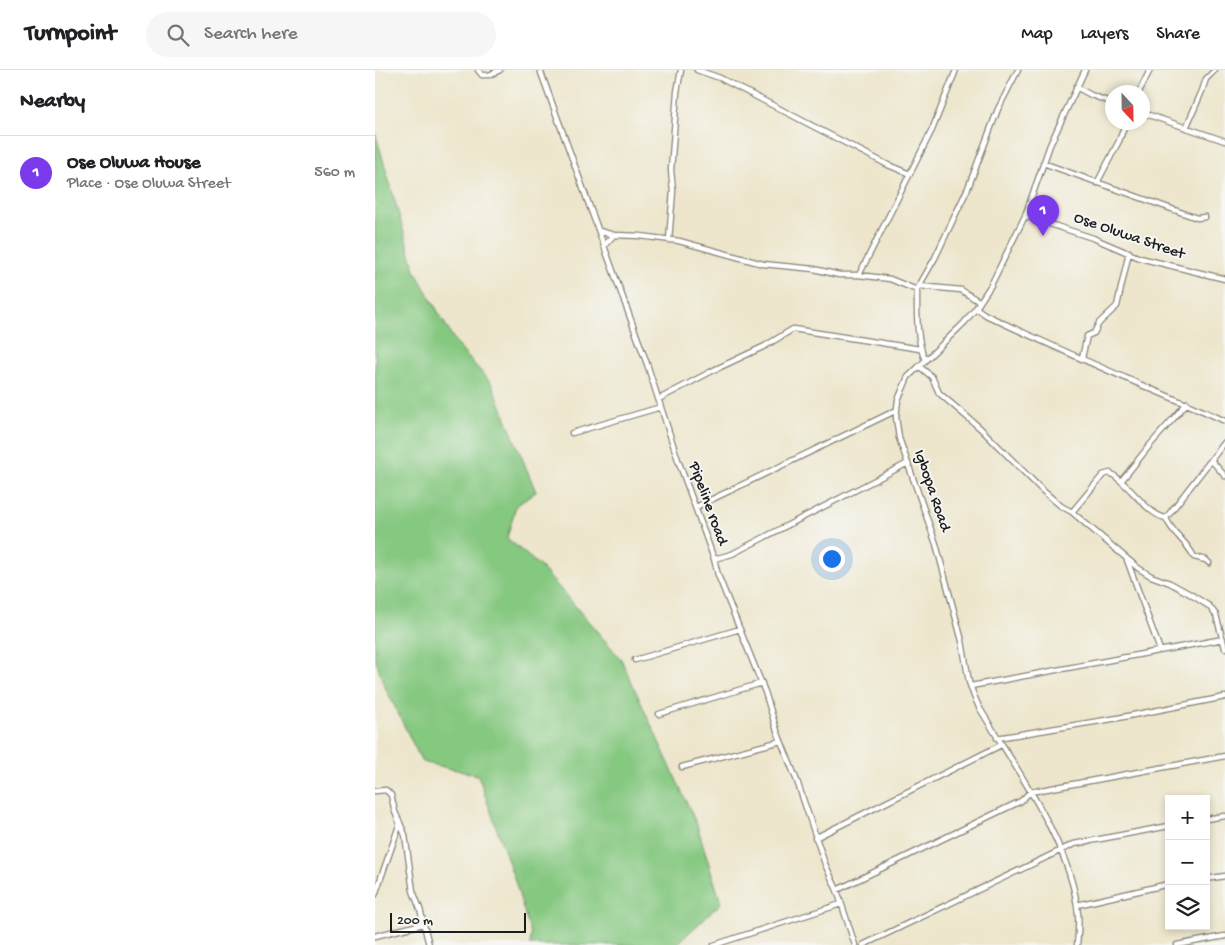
<!DOCTYPE html>
<html lang="en">
<head>
<meta charset="utf-8">
<style>
	body { margin:0; font-family:"Gochi Hand",sans-serif; background:#f6f6f6; color:#202124 }
	.controls { position:absolute; right:15px; bottom:15px; display:grid; overflow:hidden; border-radius:0px; box-shadow:0 2px 8px #0003 }
	.controls button { width:45px; height:45px; display:grid; place-items:center; padding:0; border:0; border-bottom:1px solid #e0e0e0; background:#fff; color:#202124; font:25px sans-serif }
	.compass { position:absolute; left:730px; top:15px; width:45px; height:45px; border-radius:50%; background:#fff; box-shadow:0 2px 8px #0003; rotate:158deg }
	.scale { position:absolute; left:15px; bottom:12px; width:136px; box-sizing:border-box; padding-left:5px; border:2px solid #1c1c1c; border-top:0; font-size:14px; line-height:18px; white-space:nowrap; color:#1c1c1c; -webkit-text-stroke:4px #f6f6f2; paint-order:stroke }
	.you { position:absolute; left:456px; top:488px; width:18px; height:18px; margin:-12px; border:4px solid #fff; border-radius:50%; background:#1a73e8; box-shadow:0 0 0 8px #1a73e833 }
	.badge { display:grid; place-items:center; width:32px; height:32px; border-radius:50%; background:#7c3aed; color:#fff; font-size:16px; font-weight:700 }
	.pin { position:absolute; translate:-50% -41px; filter:drop-shadow(0 1px 2px #0008) }
	.pin::after { content:''; position:absolute; top:26px; width:18px; height:15px; background:inherit; clip-path:polygon(0 0,100% 0,50% 100%) }
	.list { margin:0; padding:0; list-style:none }
	h2 { display:flex; justify-content:space-between; align-items:center; height:65px; margin:0; padding:0 20px; font-size:21px }
	h2 small { font-size:16px; font-weight:400; color:#757577 }
	.list li { display:grid; grid-template-columns:32px 1fr auto; gap:15px; align-items:center; box-sizing:border-box; height:75px; padding:0 20px; border-top:1px solid #e0e0e0 }
	.list b { display:block; font-size:19px; white-space:nowrap }
	.list p { margin:0; font-size:16px; white-space:nowrap; color:#757577 }
	.list em { font-size:16px; font-style:normal; color:#757577 }
	.icon { flex:none; width:28px; height:28px; fill:none; stroke:currentColor; stroke-width:2; stroke-linecap:round; stroke-linejoin:round }
	.map { position:relative; flex:none; width:850px; height:875px; overflow:hidden }
	header { display:flex; align-items:center; gap:30px; box-sizing:border-box; height:70px; padding:0 25px; background:#fff; border-bottom:1px solid #e0e0e0 }
	header strong { font-size:24px }
	nav { display:flex; gap:28px; margin-inline-start:auto; font-size:18px }
	.search { width:350px; height:45px; background:#f6f6f6; display:flex; align-items:center; gap:12px; box-sizing:border-box; padding:0 18px; border-radius:28px; color:#757577; font-size:19px }
	main { display:flex }
	aside { flex:1; background:#fff }
	.map>svg:first-child { display:block }
</style>
</head>
<body>
<header>
<strong>Turnpoint</strong>
<div class="search"><svg class="icon" aria-label="search" viewBox="0 0 24 24"><circle cx="10" cy="10" r="6"/><path d="M15 15l6 6"/></svg>Search here</div>
<nav><a>Map</a><a>Layers</a><a>Share</a></nav>
</header>
<main>
<aside>
<h2>Nearby<small></small></h2>
<ul class="list">
<li><span class="badge">1</span><div><b>Ose Oluwa House</b><p>Place · Ose Oluwa Street</p></div><em>560 m</em></li>
</ul>
</aside>
<div class="map">
<svg width="850" height="875" viewBox="0 0 850 875">
	<rect width="100%" height="100%" fill="#f6f6f2"/>
	<filter id="ink" filterUnits="userSpaceOnUse"><feTurbulence type="fractalNoise" baseFrequency=".02" numOctaves="2"/><feDisplacementMap in="SourceGraphic" scale="10" xChannelSelector="R" yChannelSelector="G"/><feConvolveMatrix kernelMatrix="1 2 1 2 8 2 1 2 1" color-interpolation-filters="sRGB"/></filter>
	<filter id="wash" filterUnits="userSpaceOnUse"><feTurbulence type="fractalNoise" baseFrequency=".0096" numOctaves="4" result="noise"/><feDisplacementMap in="SourceGraphic" scale="20" xChannelSelector="R" yChannelSelector="G"/><feGaussianBlur stdDeviation="1.12" result="paint"/><feColorMatrix in="noise" values="0 0 0 0 0 0 0 0 0 0 0 0 0 0 0 0 0 1.4 0 .05"/><feComposite in="paint" operator="in"/></filter>
	<g filter="url(#wash)">
		<rect width="100%" height="100%" fill="#ede6cc"/>
		<path fill="#85c880" stroke="#50724e" d="M0,62L40,201L82,275L117,314L161,422L141,436L132,468L167,498L246,589L322,755L346,833L301,875H155L156,865L140,811L103,705L47,692L10,617L0,588Z"/>
	</g>
	<g filter="url(#ink)">
		<g fill="none" stroke-linecap="round" stroke-linejoin="round">
			<defs>
				<path id="minor" d="M103,0L107,5H114L125,0
					M165,0L272,294L303,390L339,489L343,505L390,622L402,661L422,711L450,794L462,820L480,875
					M322,0L345,8L513,95L535,104
					M701,17L716,25L738,33
					M764,22L775,0
					M768,43L850,71
					M811,58L827,21L831,9L840,0
					M668,93L822,148L830,147
					M722,113L744,71L751,52
					M650,146L718,168L765,188L850,209
					M224,161L239,165L265,166L304,171L388,194L439,199L464,205H484L515,209L542,220L544,216L586,220L605,232
					M294,170L298,121L296,100L302,22L306,0
					M229,176L239,165
					M484,205L557,60L581,0
					M544,216L560,188L593,118L623,39L643,0
					M542,220C542,243 541,269 550,290
					M601,238L611,245C661,269 711,291 762,313C791,326 821,337 850,351
					M707,288L712,266L719,263L724,253L742,236L754,182
					M544,296L557,307L564,323L605,358L667,420L686,436L697,442L763,498L776,506L795,513L815,524L834,536L841,545L850,578
					M284,329L339,300L390,276L418,259L545,279
					M197,363L286,337
					M836,390L850,406
					M747,410L775,375L812,333
					M321,437L522,340
					M697,442L728,405L735,403C754,413 772,445 791,448C797,464 812,471 819,487L831,490L834,493
					M791,448L850,372
					M339,489L357,484L533,393
					M752,490L785,580
					M260,590L365,559
					M596,616L848,569
					M284,644L387,613
					M622,668L743,648L850,627
					M307,697L406,671
					M0,721L11,720L16,725L20,742L30,765L38,821L45,839L54,875
					M831,749L850,746
					M440,768L626,675
					M831,809L850,806
					M462,820L646,731L655,722L850,686
					M0,825L25,753
					M702,835L794,814
					M0,866L48,854
					M339,875L466,834
					M488,875L699,774L794,756
					M702,875C703,865 704,855 703,844C697,775 639,696 604,637L599,626L594,612L587,571L561,474L524,368L521,347L523,330L533,307L589,253L601,238L616,215L650,146L675,75L710,0
					M802,875L850,866"/>
			</defs>
			<use href="#minor" stroke="#848174" stroke-width="7"/>
			<use href="#minor" stroke="#fff" stroke-width="4.5"/>
		</g>
	</g>
	<g text-anchor="middle" dominant-baseline="central" stroke-width="4" stroke-linejoin="round" paint-order="stroke">
		<g font-size="16" fill="#1c1c1c" stroke="#f6f6f2">
			<text transform="translate(754 167) rotate(19)">Ose Oluwa Street</text>
			<text transform="translate(556 421) rotate(71)">Igbopa Road</text>
			<text transform="translate(332 434) rotate(70)">Pipeline road</text>
		</g>
	</g>
</svg>
<div class="controls">
<button>+</button>
<button>−</button>
<button><svg class="icon" aria-label="layers" viewBox="0 0 24 24"><path d="M12 4l9 5-9 5-9-5zM3 14l9 5 9-5"/></svg></button>
</div>
<svg class="compass" viewBox="-18 -18 36 36"><path d="M0-13l5 13h-10z" fill="#e53935"/><path d="M0 13l5-13h-10z" fill="#757577"/></svg>
<div class="scale">200 m</div>
<div class="you"></div>
<div class="pin badge" style="left:668px;top:166px">1</div>
</div>
</main>
</body>
</html>
